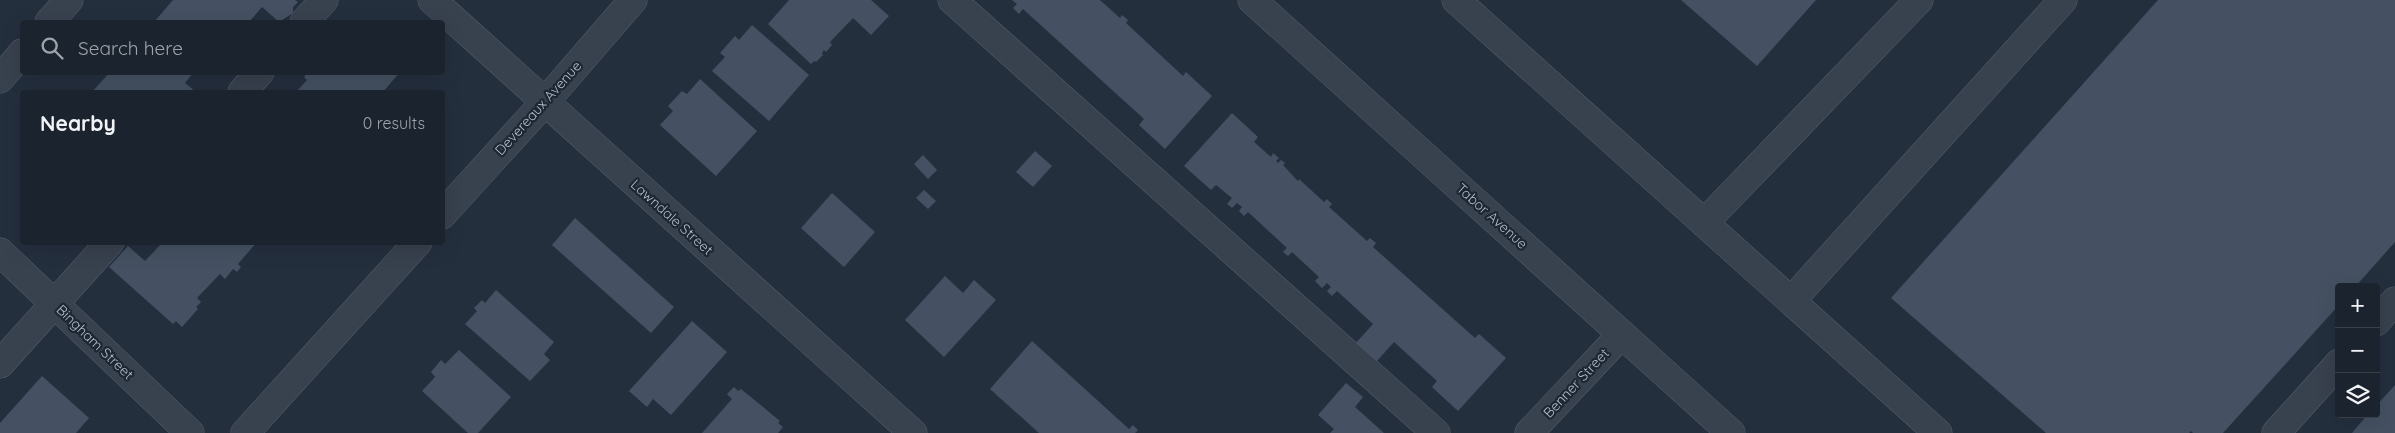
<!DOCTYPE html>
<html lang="en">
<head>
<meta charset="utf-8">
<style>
	body { margin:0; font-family:Quicksand,sans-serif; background:#242b36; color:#f1f3f6 }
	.controls { position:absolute; right:15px; bottom:15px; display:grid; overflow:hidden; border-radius:5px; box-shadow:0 5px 20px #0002 }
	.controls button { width:45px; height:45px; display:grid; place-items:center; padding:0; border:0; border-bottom:1px solid #39404a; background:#1b232e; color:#f1f3f6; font:25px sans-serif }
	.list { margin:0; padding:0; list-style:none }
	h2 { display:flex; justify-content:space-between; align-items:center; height:65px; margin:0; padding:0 20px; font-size:21px }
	h2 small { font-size:16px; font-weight:400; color:#a0a4aa }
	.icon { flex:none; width:28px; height:28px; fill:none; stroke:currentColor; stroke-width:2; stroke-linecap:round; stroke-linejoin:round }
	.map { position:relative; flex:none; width:2395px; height:433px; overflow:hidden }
	.search { position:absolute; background:#1b232e; box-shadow:0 5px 20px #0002; left:20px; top:20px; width:425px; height:55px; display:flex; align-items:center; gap:12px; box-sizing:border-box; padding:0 18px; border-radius:5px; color:#a0a4aa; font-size:19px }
	.panel { position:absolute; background:#1b232e; box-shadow:0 5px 20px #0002; left:20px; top:90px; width:425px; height:155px; border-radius:5px }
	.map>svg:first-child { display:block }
</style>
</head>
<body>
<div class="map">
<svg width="2395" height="433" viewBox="0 0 2395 433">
	<rect width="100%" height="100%" fill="#242f3e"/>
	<path fill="#455162" d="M173,0H295L298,2L293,7V13L279,22L262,7L249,22H154Z
		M789,0H871L889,16L871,35L853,18L830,42L832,45L826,52L824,50L822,53L823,55L816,62L814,61L811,64L768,24Z
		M1012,0H1100L1120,18L1122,15L1128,20L1126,23L1183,76L1186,72L1212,96L1165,149L1139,125L1144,119L1023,9L1019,14L1013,8L1017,4Z
		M1681,0H1816L1757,66Z
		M2158,0H2395V242L2355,287H2339V305L2223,433H2193L2191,431L2189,433H2046L1891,298Z
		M752,25L809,75L769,121L712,71L725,57L720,53L735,36L739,40Z
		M110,72H194L185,83L196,92H92Z
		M308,72L311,75L314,72H400L383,92H296L307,80L304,77Z
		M700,79L757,131L716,176L660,125L673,111L668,106L682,91L687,94Z
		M1232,113L1258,137L1254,142L1271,157L1273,153L1279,158L1276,161L1278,163L1281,160L1285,163L1283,165L1295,178L1298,181L1299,179L1324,202L1327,199L1332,204L1329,207L1367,241L1370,238L1376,243L1373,247L1475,338L1479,334L1506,358L1458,411L1432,387L1437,381L1394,342L1376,362L1355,344L1373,324L1337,291L1332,296L1327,291L1331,287L1327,283L1322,288L1315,281L1319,277L1292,252L1288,256L1283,252L1287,248L1248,212L1244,216L1239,211L1242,207L1237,203L1232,208L1227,204L1232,198L1216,185L1211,190L1184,166Z
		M1035,151L1052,166L1033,187L1016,172Z
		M923,155L937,170L928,179L914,164Z
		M924,190L936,201L928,209L916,198Z
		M832,193L875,232L844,267L801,228Z
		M575,218L674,307L651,333L552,245Z
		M163,242H257L238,264L241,267L237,272L233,269L225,279L220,274L197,298L201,302L196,307L198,309L182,327L176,321L173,324L109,267L128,246L145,261Z
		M945,276L963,293L974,280L996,300L944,357L905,320Z
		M496,290L554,342L544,354L550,360L530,381L465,324L477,311L474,308L482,300L485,303Z
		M692,321L727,352L671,415L653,399L647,407L629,391Z
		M1032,341L1129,429L1133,425L1138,430L1135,433H1039L990,389Z
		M459,350L511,397L478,433H468L422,391L435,377L431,372L441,360L445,364Z
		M42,376L89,418L76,433H0V423Z
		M1346,383L1363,397L1355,407L1384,433H1330L1334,429L1318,415Z
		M2395,385V433H2352L2368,414H2376V406Z
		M734,387L738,391L741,389L780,421L778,423L783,427L778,433H702L732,399L727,394Z"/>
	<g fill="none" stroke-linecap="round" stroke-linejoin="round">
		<defs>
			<path id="minor" d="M432,0L913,433
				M952,0L1436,433
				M1252,0L1731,433
				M1456,0L1938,433
				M49,22L69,0
				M304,22L324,0
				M0,79L22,53
				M242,92L260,72
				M442,215L544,103L633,0
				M1704,223L1919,0
				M0,252L190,433
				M1791,301L2063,0
				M2376,322L2395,301
				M0,364L110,242
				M245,433L418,242
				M1529,433L1622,334
				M2276,433L2339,363"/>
		</defs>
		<use href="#minor" stroke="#565f6c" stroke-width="29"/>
		<use href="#minor" stroke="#38414e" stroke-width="28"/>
	</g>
	<g text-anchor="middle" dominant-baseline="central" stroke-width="4.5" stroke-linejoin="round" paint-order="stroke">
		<g font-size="14" fill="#b4bcc9" stroke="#1d2633">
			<text transform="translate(538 108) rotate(-48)">Devereaux Avenue</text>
			<text transform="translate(1492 216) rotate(42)">Tabor Avenue</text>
			<text transform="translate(672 217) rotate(42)">Lawndale Street</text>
			<text transform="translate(95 342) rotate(44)">Bingham Street</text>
			<text transform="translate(1576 383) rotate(-47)">Benner Street</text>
		</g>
	</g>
</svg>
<div class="controls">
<button>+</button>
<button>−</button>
<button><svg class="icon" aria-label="layers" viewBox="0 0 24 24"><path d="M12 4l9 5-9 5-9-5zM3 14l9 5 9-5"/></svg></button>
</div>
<div class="search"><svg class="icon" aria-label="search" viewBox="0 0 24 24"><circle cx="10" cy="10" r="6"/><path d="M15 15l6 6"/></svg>Search here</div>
<section class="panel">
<h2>Nearby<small>0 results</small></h2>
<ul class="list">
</ul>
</section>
</div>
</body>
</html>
